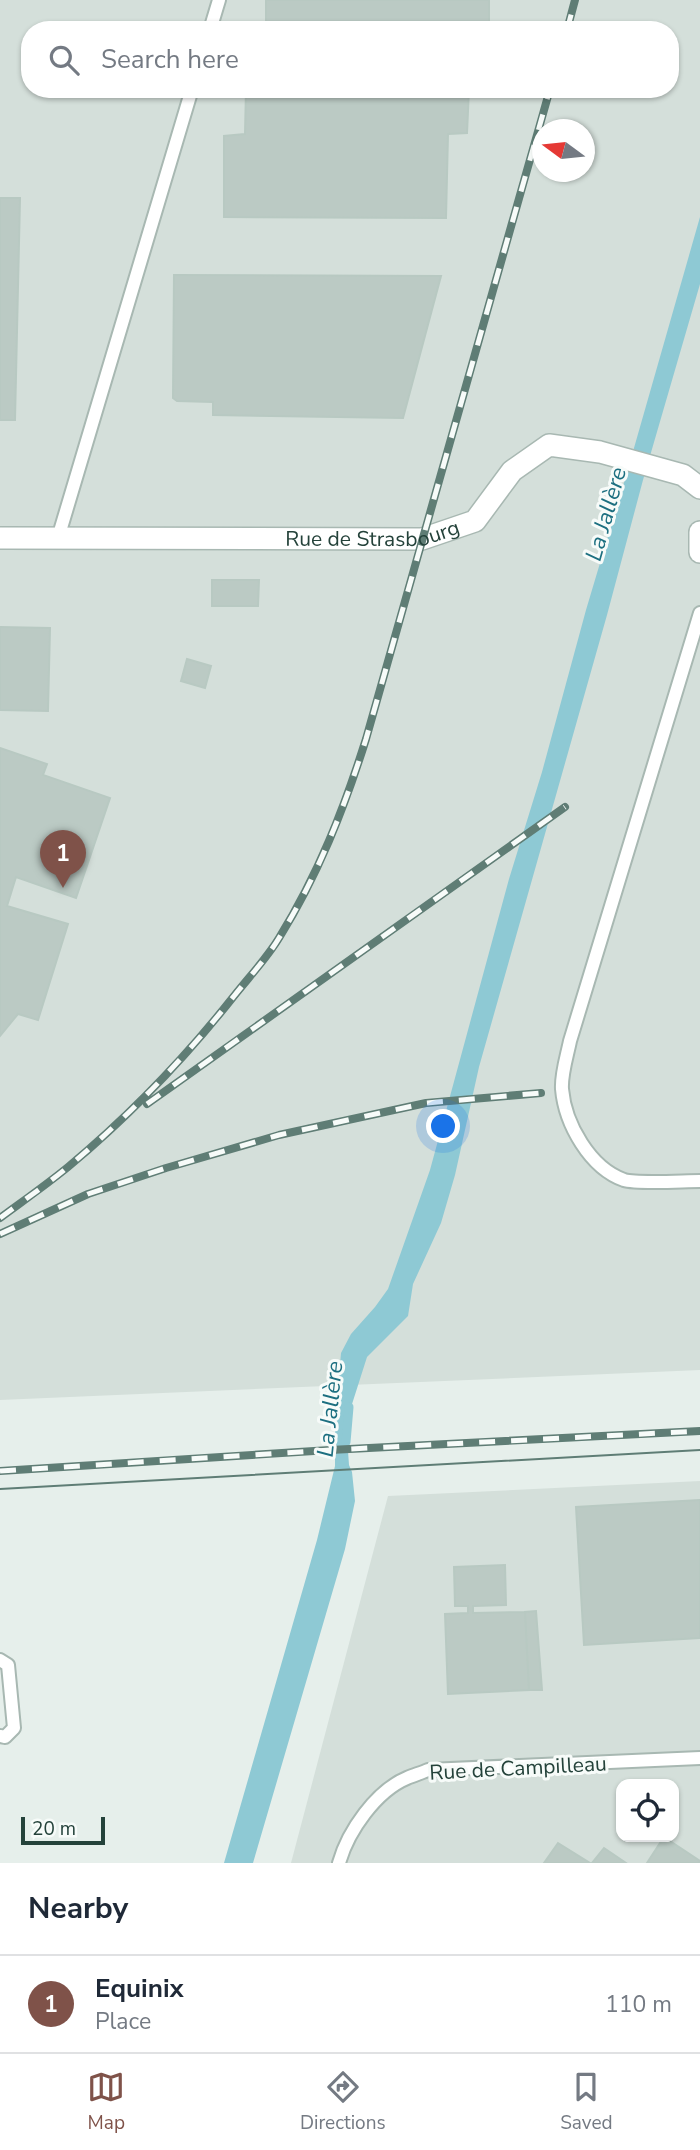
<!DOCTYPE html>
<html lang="en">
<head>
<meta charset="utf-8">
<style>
	body { margin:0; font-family:"Nunito Sans",sans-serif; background:#f6f6f7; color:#1f2937 }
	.controls { position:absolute; right:21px; bottom:21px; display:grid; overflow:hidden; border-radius:14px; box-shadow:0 2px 5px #0004 }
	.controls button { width:63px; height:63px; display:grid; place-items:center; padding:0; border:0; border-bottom:2px solid #e0e1e3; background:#fff; color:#1f2937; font:35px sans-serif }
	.compass { position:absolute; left:532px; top:119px; width:63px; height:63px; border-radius:50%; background:#fff; box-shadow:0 2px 5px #0004; rotate:285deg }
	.scale { position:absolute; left:21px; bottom:18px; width:84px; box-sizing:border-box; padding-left:7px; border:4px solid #24423a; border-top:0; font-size:19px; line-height:24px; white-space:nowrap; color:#24423a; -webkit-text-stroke:5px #f7fbf9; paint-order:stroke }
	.you { position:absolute; left:444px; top:1127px; width:24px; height:24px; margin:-18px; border:5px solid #fff; border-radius:50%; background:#1a73e8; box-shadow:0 0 0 10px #1a73e833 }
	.badge { display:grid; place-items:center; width:46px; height:46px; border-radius:50%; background:#7f5249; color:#fff; font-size:23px; font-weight:700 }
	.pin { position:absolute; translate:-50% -58px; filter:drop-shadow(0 2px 4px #0008) }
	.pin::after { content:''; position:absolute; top:37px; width:24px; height:21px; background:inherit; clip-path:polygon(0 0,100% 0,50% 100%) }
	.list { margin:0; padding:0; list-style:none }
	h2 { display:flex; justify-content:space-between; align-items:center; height:91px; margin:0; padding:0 28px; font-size:30px }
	h2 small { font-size:23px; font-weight:400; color:#747a83 }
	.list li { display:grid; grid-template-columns:46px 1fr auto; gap:21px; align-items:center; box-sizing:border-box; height:98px; padding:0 28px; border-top:2px solid #e0e1e3 }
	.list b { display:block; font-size:26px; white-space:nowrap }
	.list p { margin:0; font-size:23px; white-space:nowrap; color:#747a83 }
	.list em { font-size:23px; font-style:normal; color:#747a83 }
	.icon { flex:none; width:38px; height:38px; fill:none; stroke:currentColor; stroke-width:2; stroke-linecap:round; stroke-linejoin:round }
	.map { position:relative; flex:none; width:700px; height:1863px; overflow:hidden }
	.search { position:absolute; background:#fff; box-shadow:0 2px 5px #0004; left:21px; right:21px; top:21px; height:77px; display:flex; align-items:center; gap:18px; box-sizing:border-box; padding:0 24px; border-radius:28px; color:#747a83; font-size:26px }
	.sheet { height:189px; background:#fff }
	nav { display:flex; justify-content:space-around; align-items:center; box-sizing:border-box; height:98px; border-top:2px solid #e0e1e3; background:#fff; font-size:19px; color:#747a83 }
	nav a { display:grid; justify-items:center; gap:4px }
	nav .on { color:#7f5249 }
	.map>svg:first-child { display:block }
</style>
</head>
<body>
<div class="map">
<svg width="700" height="1863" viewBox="0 0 700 1863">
	<rect width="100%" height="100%" fill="#e6efeb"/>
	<path fill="#d4dfda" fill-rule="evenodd" d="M0,0H700V1370L0,1400ZM30,30H670V89H30ZM542,130H584V172H542Z
		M700,1481V1863H291L388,1496ZM621,1784H674V1837H621Z"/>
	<path fill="#8ec9d4" d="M700,217V284L643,480L607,615L479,1067L455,1175L441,1223L413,1284L408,1316L367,1357L346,1423L349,1465L352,1472L355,1501L345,1549L253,1863H224L317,1540L335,1466V1423L341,1353L351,1334L375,1307L388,1289L430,1170L509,879L542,772L586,610L626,476Z"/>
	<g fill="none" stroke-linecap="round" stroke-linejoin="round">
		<path stroke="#8ec9d4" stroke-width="9" d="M346,1442L349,1407"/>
	</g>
	<path fill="#bbcac4" stroke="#b8c9c2" stroke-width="2" d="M266,0H489V30H266Z
		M246,89H469L467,133L448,134L446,218L224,217V136L245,134Z
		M0,198H20L15,420H0Z
		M174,275L441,276L403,418L213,415V402L177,401L173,398Z
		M212,580H259L258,606H212Z
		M0,627L50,628L48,711L0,710Z
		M187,659L211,666L205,688L181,681Z
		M0,748L47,764L43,775L110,798L76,898L16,877L7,906L68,924L38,1020L18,1014L0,1036Z
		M700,1500V1638L584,1645L576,1507Z
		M505,1565L506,1605L473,1606V1613L525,1612L529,1690L448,1694L445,1614L468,1613V1606H455L454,1567Z
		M536,1611L542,1690H529L525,1612Z
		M664,1837L700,1861L699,1863H647Z
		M558,1843L590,1863H544Z
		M604,1848L626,1863H592Z"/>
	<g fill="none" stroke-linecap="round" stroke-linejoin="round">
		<defs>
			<path id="service" d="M210,30L219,0
				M58,538L192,89
				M700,613L570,1041C567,1056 561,1074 562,1089C565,1124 590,1168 624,1180C637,1184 683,1181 700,1181
				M0,1660L8,1665L14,1728L5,1737L0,1736
				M339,1863C348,1831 376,1791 407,1778C414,1775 421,1773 428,1770L700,1758"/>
			<g id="minor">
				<path d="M700,532V552"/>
				<path id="s1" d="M0,538L422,539L475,521L512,471L549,445L600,452L683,475L700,488"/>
			</g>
		</defs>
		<use href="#service" stroke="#a8b8b2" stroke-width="16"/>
		<use href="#minor" stroke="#a8b8b2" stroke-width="24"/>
		<use href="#service" stroke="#fff" stroke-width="12"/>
		<use href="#minor" stroke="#fff" stroke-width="21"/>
		<path stroke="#5f7d75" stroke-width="2" d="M0,1489L700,1450"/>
		<defs>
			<path id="rail" d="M567,30L575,0
				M147,1104L565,807
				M0,1218C23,1201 46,1185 68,1167C128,1117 185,1058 234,996C249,977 267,958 279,938C318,875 344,809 366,739L550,89
				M0,1234L88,1194L166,1168L279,1135L426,1103L541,1093
				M0,1471L330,1450L700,1431"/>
		</defs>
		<use href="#rail" stroke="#5f7d75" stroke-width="8"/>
		<use href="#rail" stroke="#f7fbf9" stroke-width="5" stroke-dasharray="16" stroke-linecap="butt"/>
	</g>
	<g text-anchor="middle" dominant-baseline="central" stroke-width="6" stroke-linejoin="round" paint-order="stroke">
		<g font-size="21" fill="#24423a" stroke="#f7fbf9">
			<text stroke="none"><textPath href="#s1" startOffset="373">Rue de Strasbourg</textPath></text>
			<text transform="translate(518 1768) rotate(-3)">Rue de Campilleau</text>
		</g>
		<g font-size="23" font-style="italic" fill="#1c6f80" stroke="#f7fbf9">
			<text transform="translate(606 514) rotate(-74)">La Jallère</text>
			<text transform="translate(330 1409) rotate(-84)">La Jallère</text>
		</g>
	</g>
</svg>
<div class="controls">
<button><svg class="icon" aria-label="locate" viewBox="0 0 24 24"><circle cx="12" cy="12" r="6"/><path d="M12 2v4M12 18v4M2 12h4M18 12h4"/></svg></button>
</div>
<svg class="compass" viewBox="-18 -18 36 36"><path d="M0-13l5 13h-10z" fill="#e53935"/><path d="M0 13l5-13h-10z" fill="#747a83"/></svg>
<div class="scale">20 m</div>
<div class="you"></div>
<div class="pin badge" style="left:63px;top:888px">1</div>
<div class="search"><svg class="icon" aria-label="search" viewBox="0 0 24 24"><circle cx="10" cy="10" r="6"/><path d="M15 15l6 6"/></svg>Search here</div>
</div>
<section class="sheet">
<h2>Nearby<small></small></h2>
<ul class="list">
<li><span class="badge">1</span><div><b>Equinix</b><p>Place</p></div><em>110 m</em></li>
</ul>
</section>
<nav>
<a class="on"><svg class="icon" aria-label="map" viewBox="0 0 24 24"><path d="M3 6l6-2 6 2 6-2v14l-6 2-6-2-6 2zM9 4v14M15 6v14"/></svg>Map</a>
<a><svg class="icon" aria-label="directions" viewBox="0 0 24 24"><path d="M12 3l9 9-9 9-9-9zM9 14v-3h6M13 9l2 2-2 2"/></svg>Directions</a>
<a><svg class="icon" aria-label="saved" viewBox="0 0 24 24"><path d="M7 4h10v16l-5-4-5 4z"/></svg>Saved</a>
</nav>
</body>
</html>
